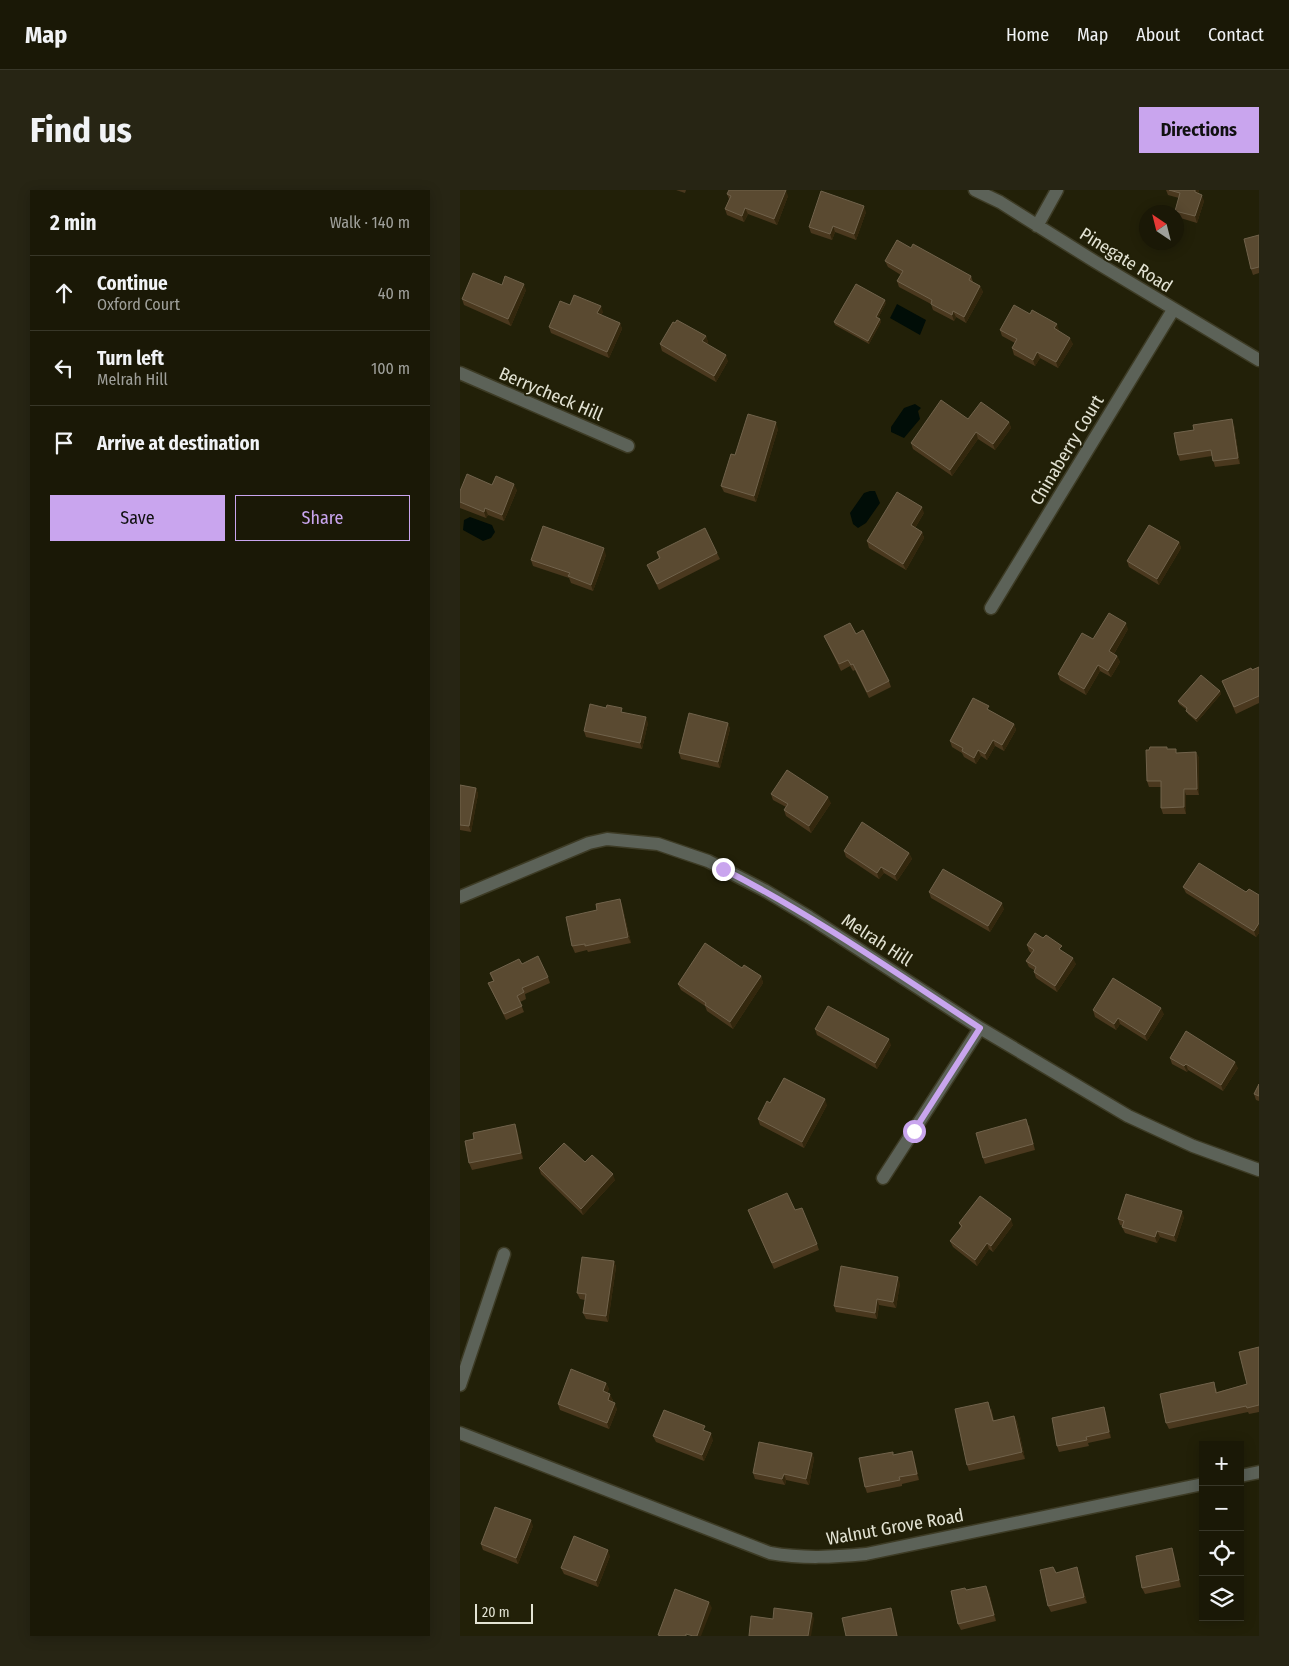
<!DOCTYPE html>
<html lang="en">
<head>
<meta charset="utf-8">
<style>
	body { margin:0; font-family:"Fira Sans Condensed",sans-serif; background:#272514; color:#f1f3f6 }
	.controls { position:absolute; right:15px; bottom:15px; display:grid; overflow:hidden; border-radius:0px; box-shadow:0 2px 12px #0003 }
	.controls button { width:45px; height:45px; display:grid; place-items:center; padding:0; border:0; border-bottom:1px solid #383728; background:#1a1806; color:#f1f3f6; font:25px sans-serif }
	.compass { position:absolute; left:679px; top:15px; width:45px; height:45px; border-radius:50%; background:#1a1806; box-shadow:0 2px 12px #0003; rotate:325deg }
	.scale { position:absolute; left:15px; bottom:12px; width:58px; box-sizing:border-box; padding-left:5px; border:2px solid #e3e3d4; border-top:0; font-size:14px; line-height:18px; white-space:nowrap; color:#e3e3d4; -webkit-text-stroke:4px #222008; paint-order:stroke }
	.stop { position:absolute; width:15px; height:15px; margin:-11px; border:4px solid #c9a5ee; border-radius:50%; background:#fff }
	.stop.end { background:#c9a5ee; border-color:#fff; box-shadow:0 1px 5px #0008 }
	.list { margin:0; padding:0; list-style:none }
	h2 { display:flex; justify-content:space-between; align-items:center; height:65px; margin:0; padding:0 20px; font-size:21px }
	h2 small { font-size:16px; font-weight:400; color:#9fa09b }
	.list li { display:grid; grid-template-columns:32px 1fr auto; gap:15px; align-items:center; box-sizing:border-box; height:75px; padding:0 20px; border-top:1px solid #383728 }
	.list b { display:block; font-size:19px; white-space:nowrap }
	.list p { margin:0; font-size:16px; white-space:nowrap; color:#9fa09b }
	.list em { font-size:16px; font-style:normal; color:#9fa09b }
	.actions { display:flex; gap:10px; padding:15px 20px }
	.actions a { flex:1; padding:11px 0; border:1px solid #c9a5ee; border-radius:0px; text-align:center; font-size:18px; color:#c9a5ee }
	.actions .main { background:#c9a5ee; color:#111 }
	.icon { flex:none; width:28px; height:28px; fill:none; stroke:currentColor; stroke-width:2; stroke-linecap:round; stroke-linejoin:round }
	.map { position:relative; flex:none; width:799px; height:1446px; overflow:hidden; border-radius:0px }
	header { display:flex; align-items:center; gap:30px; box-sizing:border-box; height:70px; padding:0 25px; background:#1a1806; border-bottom:1px solid #383728 }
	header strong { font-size:24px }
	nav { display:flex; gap:28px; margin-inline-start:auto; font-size:18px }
	.intro { display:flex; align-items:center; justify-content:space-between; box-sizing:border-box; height:120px; padding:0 30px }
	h1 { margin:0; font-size:35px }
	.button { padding:12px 22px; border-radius:0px; background:#c9a5ee; color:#111; font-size:18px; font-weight:700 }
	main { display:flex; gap:30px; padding:0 30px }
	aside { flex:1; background:#1a1806; border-radius:0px; box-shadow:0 2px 12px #0003 }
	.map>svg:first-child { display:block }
</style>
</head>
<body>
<header>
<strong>Map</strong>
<nav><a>Home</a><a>Map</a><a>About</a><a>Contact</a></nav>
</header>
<div class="intro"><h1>Find us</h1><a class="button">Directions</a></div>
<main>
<aside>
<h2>2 min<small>Walk · 140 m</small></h2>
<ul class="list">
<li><svg class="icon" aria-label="ahead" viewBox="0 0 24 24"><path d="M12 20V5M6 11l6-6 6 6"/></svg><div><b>Continue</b><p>Oxford Court</p></div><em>40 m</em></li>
<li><svg class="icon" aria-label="left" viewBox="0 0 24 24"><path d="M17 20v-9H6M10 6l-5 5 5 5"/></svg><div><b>Turn left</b><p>Melrah Hill</p></div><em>100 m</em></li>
<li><svg class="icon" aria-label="arrive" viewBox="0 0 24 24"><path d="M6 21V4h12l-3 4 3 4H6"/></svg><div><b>Arrive at destination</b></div></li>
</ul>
<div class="actions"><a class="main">Save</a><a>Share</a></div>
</aside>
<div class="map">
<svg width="799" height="1446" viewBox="0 0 799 1446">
	<rect width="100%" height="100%" fill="#222008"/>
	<path fill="#010d07" d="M437,114L466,130L460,145L430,128Z
		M455,214L461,218L458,221L460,229L444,248L431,242V237L444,218Z
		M410,301H415L420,313L406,333L398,338L393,334L390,323L404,303Z
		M10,327L32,335L35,342L31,348L23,351L3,340L4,330Z"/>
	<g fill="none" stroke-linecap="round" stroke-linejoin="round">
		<defs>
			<path id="minor" d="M515,0L540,12L634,71L799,170
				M577,36L597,0
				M0,183L168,256
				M531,418L713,120
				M0,707L129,653L147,649L198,654L248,671L304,700L349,727L520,838L668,926L733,956L799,980
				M423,988L520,838
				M0,1195L44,1064
				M0,1243L310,1363C343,1369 374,1367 406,1364L743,1294
				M780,1286L799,1282"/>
		</defs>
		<use href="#minor" stroke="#3d3b25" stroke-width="15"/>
		<use href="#minor" stroke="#5c6258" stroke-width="12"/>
	</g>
	<path fill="#4a381e" d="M216,0H226L225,3Z
		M706,0H739L738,4L744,11L737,33L717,27L716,22L715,21L719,8L708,5Z
		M267,4L328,6L317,35L288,24L284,32L267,25L265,19L269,9Z
		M406,22L396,50L375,42L372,50L351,43L349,37Z
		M799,45V83L793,85L791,79Z
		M451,58L511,86L513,92L520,96L523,102L506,133L496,127L494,131L473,120L471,114L439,97L437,91L441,85L428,77L425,71Z
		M42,95L66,100L51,136L4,115L2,109Z
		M426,113L418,128L420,129L421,132L409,154L375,135L374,132Z
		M110,115L143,122L141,125L160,133L162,139L149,168L91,143L89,137Z
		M540,140H599L598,141L613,154L598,178L580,168L575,176L554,165L552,158L555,153L542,146Z
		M246,146L248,152L247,154L268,171L256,192L202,161L200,154Z
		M508,229L549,232L551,238L535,260L518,249L492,286L453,259L451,253Z
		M774,235L780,274L755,277L752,266L720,271L718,265L734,240Z
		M318,239L296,312L264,302L261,296L275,265Z
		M32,295L57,300L44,331L28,325L26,328L0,318V301Z
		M464,323L455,338L462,342L464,348L446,380L409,358L407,351Z
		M719,352L721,358L699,395L669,377L667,371Z
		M197,362L257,363L260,369L199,400L187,375L199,369Z
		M146,365L133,401L111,393L109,388L73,376L71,370Z
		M668,439L654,464L657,466L660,472L651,487L640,481L626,505L600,490L598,484L633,449Z
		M396,444L429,491L431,497L409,508L395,480L393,481L390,476L381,481L367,452L364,446Z
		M799,477V513L776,524L762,491Z
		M760,501L761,504L737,532L728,524L727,520L719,514L718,511Z
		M531,521L554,534L556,540L544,561L535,556L527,570L521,566L516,574L504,567L502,563L492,557L490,551Z
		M163,522L188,533L182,559L126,547L124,541Z
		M268,533L270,539L260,578L221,569L219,563Z
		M707,557V559L717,563L736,562L739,568V605H726V624H703L701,618V597H689L687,591Z
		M0,595L16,598L18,604L11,642L0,640Z
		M311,604L371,613L351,643L326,626L324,620L326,617L313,610Z
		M384,661L449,663L452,669L437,691L424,683L419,689L386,667Z
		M723,697L786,702L799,705V743L796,747L726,703Z
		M469,702L544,719L530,742L471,708Z
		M160,709L162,715L171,753L128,762L127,760L115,763L112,756L137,720Z
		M567,755L604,762L616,774L597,802L576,788L574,782V780L569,777L566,771L571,763L569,761Z
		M62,774L88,787L90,793L65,804L66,809L60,812L64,822L46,830L31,799L28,793L33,791L30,783Z
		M282,778L301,786L303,793L273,839L247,821L245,816L221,800L218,794Z
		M633,820L704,824L687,851L660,834L656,840L635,827Z
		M355,839L431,855L417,879L357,845Z
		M710,868L778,878L763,901L728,880L727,882L712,874Z
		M799,894V911L796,910L794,904Z
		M310,913L367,915L344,958L300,935L298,929Z
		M569,935L575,960L525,974L523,968Z
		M57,940L63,969L12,980L9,973Z
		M125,972L155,990L123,1025L81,984L79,978Z
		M288,1020H335L357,1054L359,1060L314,1079Z
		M724,1027L716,1052L700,1047L697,1053L665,1043L662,1037L663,1036L660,1035L658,1029Z
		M499,1033L553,1035L533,1062L529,1059L517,1076L493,1057L490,1051L501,1038Z
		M154,1071L156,1077L148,1132L126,1129L123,1123L125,1110L120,1109L117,1103Z
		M440,1093L436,1118L419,1115L417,1129L376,1122L374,1116Z
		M799,1157V1222L789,1224L788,1222L709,1239L706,1233L756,1198L757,1202L787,1194Z
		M146,1193L149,1199L147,1203L153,1210L152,1212L157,1219L149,1239L100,1220L98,1214Z
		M644,1217L646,1224L651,1248L628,1253L629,1256L599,1262L597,1256Z
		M531,1218L534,1231L554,1226L557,1232L565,1269L509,1281L507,1275Z
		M193,1246L253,1250L244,1271L196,1252Z
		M452,1261L454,1267L459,1290L442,1294V1296L407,1303L405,1297L434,1265Z
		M352,1263L354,1269L349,1295L326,1290L325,1295L295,1289L293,1283Z
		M73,1336L58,1374L23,1360L21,1354Z
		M714,1364L721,1397L685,1404L682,1398Z
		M150,1366L138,1397L104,1384L101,1378Z
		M617,1377L627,1413L591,1422L588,1416Z
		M506,1400L529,1402L536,1431L501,1440L498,1434Z"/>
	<path fill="#33270d" d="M326,0L328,6L317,35L314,29Z
		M735,0H739L737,9L735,2Z
		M742,5L744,11L737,33L735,26Z
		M404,16L406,22L396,50L394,44Z
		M285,18L288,24L284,32L282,26Z
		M373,36L375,42L372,50L370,44Z
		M64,94L66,100L51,136L48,129Z
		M520,96L523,102L506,133L504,127Z
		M425,110L426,113L417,130L416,127Z
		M141,116L143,122L139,129L137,123Z
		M493,121L496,127L494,131L492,125Z
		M420,129L421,132L409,154L408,151Z
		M160,133L162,139L149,168L147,162Z
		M597,134L599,140L596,144L594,138Z
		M246,146L248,152L244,157L242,151Z
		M610,148L613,154L598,178L596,172Z
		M577,162L580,168L575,176L573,170Z
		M266,165L268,171L256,192L254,186Z
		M772,229L774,235L780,274L778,268Z
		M316,232L318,239L296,312L294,306Z
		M549,232L551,238L535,260L533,254Z
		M516,242L518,249L492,286L490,280Z
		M54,294L57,300L44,331L42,325Z
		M462,317L464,323L453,341L451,335Z
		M25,318L28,325L26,328L24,322Z
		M462,342L464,348L446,380L443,374Z
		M719,352L721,358L699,395L697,389Z
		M144,358L146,365L133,401L131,395Z
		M666,433L668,439L652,467L649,461Z
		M657,466L660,472L651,487L648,481Z
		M638,475L640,481L626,505L624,499Z
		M760,501L761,504L737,532L736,529Z
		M186,527L188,533L182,559L180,553Z
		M268,533L270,539L260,578L258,572Z
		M554,534L556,540L544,561L542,555Z
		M533,550L535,556L527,570L525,564Z
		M518,560L521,566L516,574L514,568Z
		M736,562L739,568V605L737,599Z
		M16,598L18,604L11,642L9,636Z
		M724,599L726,605V624L724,617Z
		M368,607L371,613L351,643L349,636Z
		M449,663L452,669L437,691L435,685Z
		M421,677L424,683L419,689L417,683Z
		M160,709L162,715L171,753L168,747Z
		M542,713L544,719L530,742L528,736Z
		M799,733V743L796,747L794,741Z
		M613,768L616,774L597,802L595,796Z
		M301,786L303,793L273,839L270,832Z
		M701,818L704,824L687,851L685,845Z
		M658,828L660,834L656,840L654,834Z
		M429,849L431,855L417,879L415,873Z
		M775,872L778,878L763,901L761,895Z
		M726,874L728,880L727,882L724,876Z
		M365,909L367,915L344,958L342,952Z
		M55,934L57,940L63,969L61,963Z
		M153,984L155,990L123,1025L121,1019Z
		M722,1021L724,1027L716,1052L714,1046Z
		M551,1029L553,1035L533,1062L531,1056Z
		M697,1041L700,1047L697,1053L695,1047Z
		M527,1053L529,1059L517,1076L515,1070Z
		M154,1071L156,1077L148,1132L146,1126Z
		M438,1087L440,1093L436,1118L433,1112Z
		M417,1109L419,1115L417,1129L415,1123Z
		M146,1193L149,1199L145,1207L143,1201Z
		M150,1204L153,1210L150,1216L148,1210Z
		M155,1213L157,1219L149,1239L147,1233Z
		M644,1217L646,1224L651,1248L649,1242Z
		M554,1226L557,1232L565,1269L562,1262Z
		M251,1243L253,1250L244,1271L242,1265Z
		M452,1261L454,1267L459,1290L457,1284Z
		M352,1263L354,1269L349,1295L346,1289Z
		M324,1284L326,1290L325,1295L322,1289Z
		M71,1330L73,1336L58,1374L56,1368Z
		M712,1358L714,1364L721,1397L719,1390Z
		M148,1360L150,1366L138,1397L136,1391Z
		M617,1377L619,1383L627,1413L624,1407Z
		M526,1396L529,1402L536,1431L534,1425Z
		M249,1412L252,1418L241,1446H237Z
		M431,1418L433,1424L438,1446H437Z
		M352,1423L354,1429L351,1446H348Z"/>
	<path fill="#5a4a31" stroke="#70624b" d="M269,0H326L314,29L285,18L282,26L265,19L271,6L267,4Z
		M709,0H735V2L742,5L735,26L715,21L720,3Z
		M361,1L404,16L394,44L373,36L370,44L349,37Z
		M799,45V77L791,79L784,49Z
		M437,50L451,58L453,54L511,86L509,90L520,96L504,127L493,121L492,125L471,114L472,110L437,91L443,81L425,71Z
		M13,83L42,95L45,86L64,94L48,129L2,109Z
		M396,94L425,110L416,127L420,129L408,151L374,132Z
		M114,105L141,116L137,123L160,133L147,162L89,137L100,111L110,115Z
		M554,115L570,124L572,120L597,134L594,138L610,148L596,172L577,162L573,170L552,158L557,149L540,140Z
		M217,130L246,146L242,151L266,165L254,186L200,154L213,132L215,133Z
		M481,210L508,229L521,212L549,232L533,254L516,242L490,280L451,253Z
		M288,224L316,232L294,306L261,296L271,264L275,265Z
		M772,229L778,268L753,271L751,260L718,265L714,243L734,240L733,235Z
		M7,284L32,295L36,286L54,294L42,325L25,318L24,322L0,312V301Z
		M437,302L462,317L451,335L462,342L443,374L407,351Z
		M689,335L719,352L697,389L667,371Z
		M83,336L144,358L131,395L108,386L110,383L71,370Z
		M245,338L257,363L197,394L187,375L200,368L197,362Z
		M649,423L666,433L649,461L657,466L648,481L638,475L624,499L598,484L622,443L633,449Z
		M390,433L396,444L403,440L429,491L407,502L393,474L391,475L388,470L379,474L364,446Z
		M799,477V506L774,517L762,491L791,478L792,480Z
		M741,485L760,501L736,529L726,521L727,518L718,511Z
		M513,508L529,516L527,519L554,534L542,555L533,550L525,564L518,560L514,568L502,561L503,558L490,551Z
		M130,514L146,518L147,515L162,518L161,522L186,527L180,553L124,541Z
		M229,523L268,533L258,572L219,563Z
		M690,557H707V559H716V563L736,562L737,599H724V617L701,618V591H687L686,560H689Z
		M327,580L368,607L349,636L324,620L328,614L311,604Z
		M0,595L16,598L9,636L0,635Z
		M402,632L449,663L435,685L421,677L417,683L384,661Z
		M739,673L786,702L789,699L799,705V733L794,741L723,697Z
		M483,679L542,713L528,736L469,702Z
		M160,709L168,747L125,756V754L112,756L106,727L137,720L136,714Z
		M575,743L583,748L586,745L602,756L599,759L613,768L595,796L574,782L576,777L566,771L574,760L567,755Z
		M245,753L282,778L284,775L301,786L270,832L245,815L246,813L218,794Z
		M78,766L88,787L62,798L64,802L57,806L62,816L44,824L28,793L34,791L30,783L59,769L62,774Z
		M653,788L701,818L685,845L658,828L654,834L633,820Z
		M368,816L429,849L415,873L355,839Z
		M726,841L775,872L761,895L726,874L724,876L710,868Z
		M324,888L365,909L342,952L298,929L307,911L310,913Z
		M799,894V906L794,904Z
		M566,929L573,954L523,968L516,943Z
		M55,934L61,963L9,973L5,951L14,949L13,943Z
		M104,953L125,972L132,965L153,984L121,1019L79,978Z
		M327,1003L335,1020L342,1018L357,1054L312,1073L288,1020Z
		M666,1004L722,1021L714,1046L697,1041L695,1047L662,1037L664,1031L658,1029Z
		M520,1006L551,1029L531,1056L527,1053L515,1070L490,1051L502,1036L499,1033Z
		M122,1067L154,1071L146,1126L123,1123L126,1104L117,1103Z
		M381,1076L438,1087L433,1112L417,1109L415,1123L374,1116Z
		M799,1157V1215L787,1218L786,1216L706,1233L700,1204L754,1192L756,1203L787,1194L779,1162Z
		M111,1179L146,1193L143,1201L150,1204L148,1210L155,1213L147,1233L98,1214Z
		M528,1212L533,1231L554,1226L562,1262L507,1275L495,1219Z
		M644,1217L649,1242L626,1247L627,1250L597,1256L592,1228Z
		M204,1220L245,1236L243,1240L251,1243L242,1265L193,1246Z
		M299,1252L352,1263L346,1289L324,1284L322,1289L293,1283Z
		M452,1261L457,1284L439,1287L440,1290L405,1297L399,1268L433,1262V1265Z
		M35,1317L71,1330L56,1368L21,1354Z
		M114,1346L148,1360L136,1391L101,1378Z
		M712,1358L719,1390L682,1398L676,1366Z
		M593,1377L596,1383L617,1377L624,1407L588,1416L580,1380Z
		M526,1396L534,1425L498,1434L491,1401L505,1398L506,1400Z
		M215,1399L249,1412L237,1446H233L226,1444V1446H201L198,1445Z
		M314,1418L352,1423L348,1446H289L291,1426L313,1429Z
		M431,1418L437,1446H386L382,1428Z"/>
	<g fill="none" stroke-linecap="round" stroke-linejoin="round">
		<path stroke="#c9a5ee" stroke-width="6" d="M263,679C353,725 436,783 520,838L454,941"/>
	</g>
	<g text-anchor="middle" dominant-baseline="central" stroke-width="4" stroke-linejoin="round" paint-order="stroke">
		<g font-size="18" fill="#e3e3d4" stroke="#222008">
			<text transform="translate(666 70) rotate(32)">Pinegate Road</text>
			<text transform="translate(91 204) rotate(23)">Berrycheck Hill</text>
			<text transform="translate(607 260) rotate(-59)">Chinaberry Court</text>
			<text transform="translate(417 750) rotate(33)">Melrah Hill</text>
			<text transform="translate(435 1337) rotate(-10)">Walnut Grove Road</text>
		</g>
	</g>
</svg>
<div class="controls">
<button>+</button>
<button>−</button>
<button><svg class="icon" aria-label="locate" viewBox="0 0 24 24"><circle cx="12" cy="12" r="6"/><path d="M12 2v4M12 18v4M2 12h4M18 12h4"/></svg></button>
<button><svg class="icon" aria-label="layers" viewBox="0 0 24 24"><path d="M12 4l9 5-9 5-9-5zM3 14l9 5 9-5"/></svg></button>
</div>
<svg class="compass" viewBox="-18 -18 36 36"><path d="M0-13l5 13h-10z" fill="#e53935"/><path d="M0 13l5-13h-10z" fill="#9fa09b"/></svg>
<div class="scale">20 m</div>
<div class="stop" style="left:454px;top:941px"></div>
<div class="stop end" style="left:263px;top:679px"></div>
</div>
</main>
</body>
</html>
